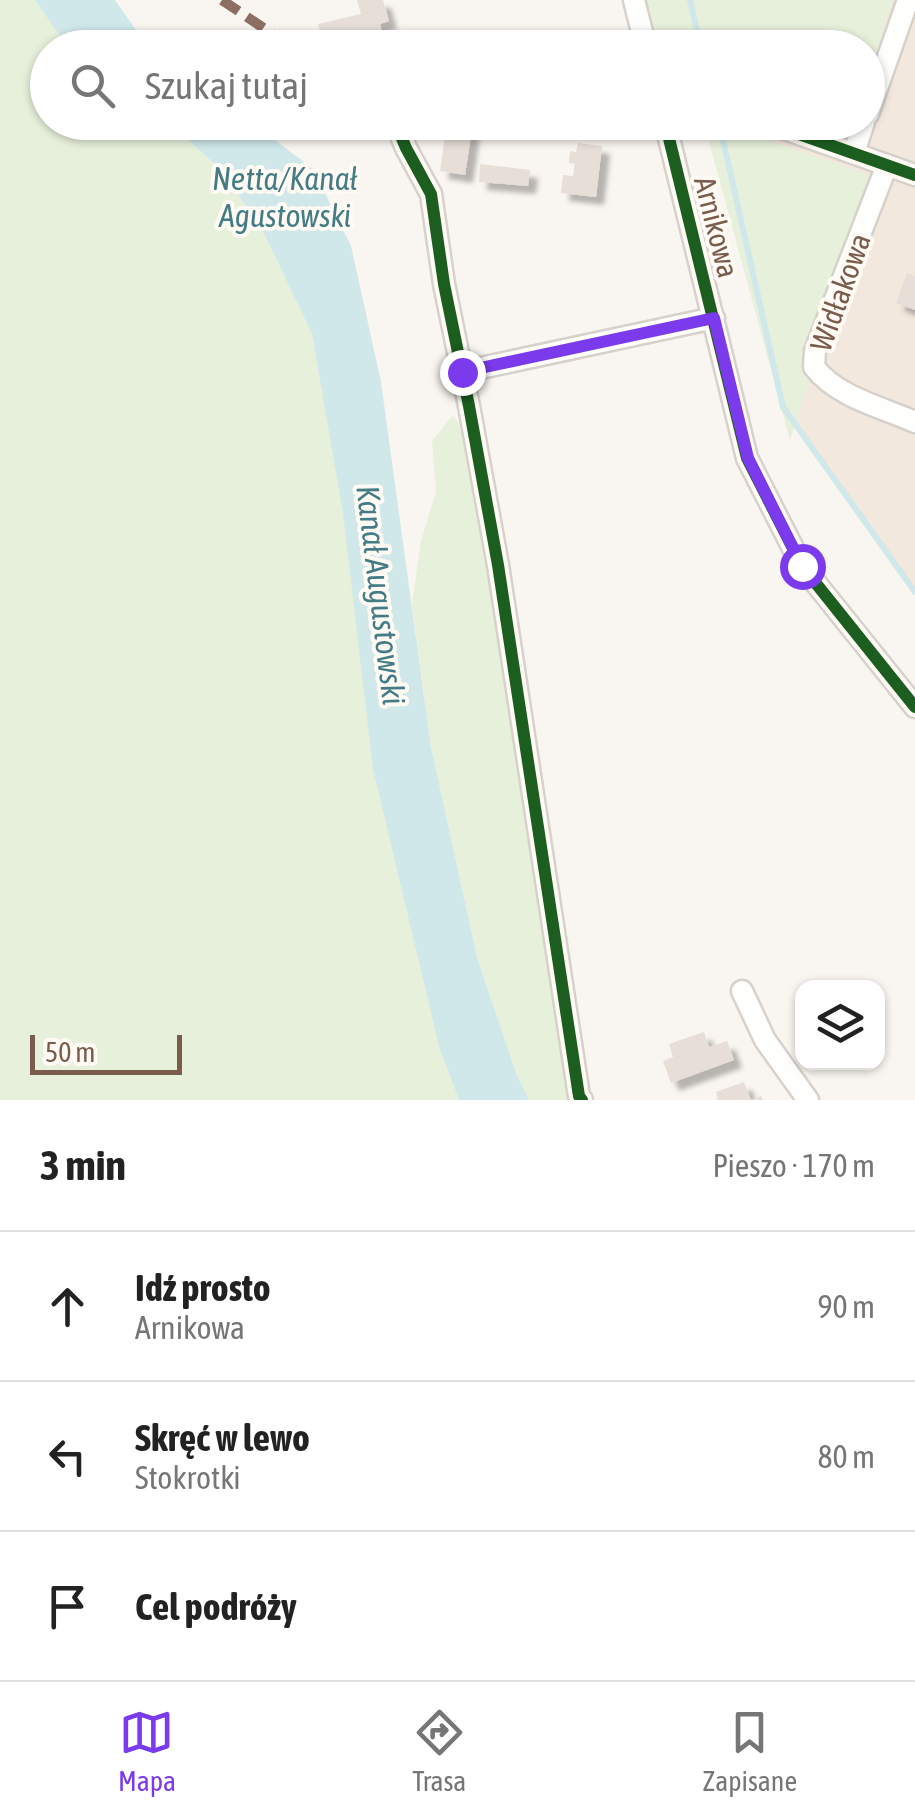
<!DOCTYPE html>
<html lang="pl">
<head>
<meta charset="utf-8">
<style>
	body { margin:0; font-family:"Asap Condensed",sans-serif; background:#f6f6f6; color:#222 }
	.controls { position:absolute; right:30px; bottom:30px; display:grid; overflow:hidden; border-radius:20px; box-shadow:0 2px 8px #0004 }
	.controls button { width:90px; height:90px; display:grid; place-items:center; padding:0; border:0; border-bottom:2px solid #e0e0e0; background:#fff; color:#222; font:50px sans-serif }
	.scale { position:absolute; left:30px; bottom:25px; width:152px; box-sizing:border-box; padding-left:10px; border:5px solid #7a5c4d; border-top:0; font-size:28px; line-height:35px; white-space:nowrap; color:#7a5c4d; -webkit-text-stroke:8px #fffaf3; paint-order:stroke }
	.stop { position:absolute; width:30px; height:30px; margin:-22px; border:8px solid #7c3aed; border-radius:50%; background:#fff }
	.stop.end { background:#7c3aed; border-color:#fff; box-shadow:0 2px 10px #0008 }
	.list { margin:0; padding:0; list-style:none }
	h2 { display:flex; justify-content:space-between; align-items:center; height:130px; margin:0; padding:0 40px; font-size:42px }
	h2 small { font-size:32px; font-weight:400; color:#767676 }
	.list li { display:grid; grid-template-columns:65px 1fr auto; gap:30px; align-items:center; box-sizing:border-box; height:150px; padding:0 40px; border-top:2px solid #e0e0e0 }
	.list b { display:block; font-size:38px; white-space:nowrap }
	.list p { margin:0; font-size:32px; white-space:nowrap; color:#767676 }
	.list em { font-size:32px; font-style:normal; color:#767676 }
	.icon { flex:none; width:55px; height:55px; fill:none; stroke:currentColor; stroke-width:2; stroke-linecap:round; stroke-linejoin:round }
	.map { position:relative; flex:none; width:915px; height:1100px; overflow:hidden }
	.search { position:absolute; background:#fff; box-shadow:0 2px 8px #0004; left:30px; right:30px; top:30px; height:110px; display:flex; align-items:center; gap:25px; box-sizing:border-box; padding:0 35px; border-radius:55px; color:#767676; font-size:38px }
	.sheet { height:580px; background:#fff }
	nav { display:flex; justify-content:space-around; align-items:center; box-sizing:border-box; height:140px; border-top:2px solid #e0e0e0; background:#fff; font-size:28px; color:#767676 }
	nav a { display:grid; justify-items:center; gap:5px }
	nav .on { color:#7c3aed }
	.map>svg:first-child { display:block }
</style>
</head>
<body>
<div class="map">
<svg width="915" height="1100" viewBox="0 0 915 1100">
	<defs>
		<filter id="shadow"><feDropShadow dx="8" dy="8" stdDeviation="2.5" flood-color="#0004"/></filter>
	</defs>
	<rect width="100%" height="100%" fill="#f9f5f0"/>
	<path fill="#f2e8de" d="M668,0H915V595L791,418L704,123L868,122V48Z"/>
	<path fill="#e7f0db" d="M0,0H35L57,32L77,47L48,48V122L169,123L218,167L260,225L312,334L440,1050L459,1100H0Z
		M646,0H893L868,77V48L661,47L655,40Z
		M704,123H718L877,178L790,440Z
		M453,415L467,436L571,1094L575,1100H529L516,1073L477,957L431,747L412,604L421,541L436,492L432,441Z"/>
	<path fill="#d0e8ea" d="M35,0H115L138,33L157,47H77L57,32Z
		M169,123H253L313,169L351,246L381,382L431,747L477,957L516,1073L529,1100H459L440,1050L373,769L343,513L312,334L260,225L218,167Z"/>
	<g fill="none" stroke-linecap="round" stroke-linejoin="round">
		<path stroke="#d0e8ea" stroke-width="6" d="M690,0L701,48
			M721,131L783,407L915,592"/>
	</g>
	<path fill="#e6ded7" filter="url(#shadow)" d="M357,0H383L389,21L380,24L383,37L350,45L349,40L337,44L336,40L323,43L318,24L361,14Z
		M447,122H473L465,175L440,171Z
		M578,143L602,146L596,197L561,193L563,175L573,176L575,164L569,163L570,151L576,152Z
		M480,164L530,170L528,186L479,182Z
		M907,273L915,276V310L896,303Z
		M704,1032L709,1047L727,1041L734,1060L671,1083L663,1061L673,1057L669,1044Z
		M744,1082L751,1100L761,1096L763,1100H718L716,1092Z"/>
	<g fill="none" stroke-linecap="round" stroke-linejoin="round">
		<defs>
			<path id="street" d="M634,0L646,48
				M868,114L908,0
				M395,122L406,148L431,194L444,284L469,406L498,565L579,1096L582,1100
				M665,122L747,458L802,566L915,707
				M765,122L915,175
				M854,153L864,122
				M887,165L815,351L814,367C837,397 881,407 915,422
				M462,372L714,318
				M742,991L765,1040L808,1100"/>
		</defs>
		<use href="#street" stroke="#d7d1cb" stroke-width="25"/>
		<use href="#street" stroke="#fefefd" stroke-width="20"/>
		<path stroke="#8d6e63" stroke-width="10" stroke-dasharray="20 10" stroke-linecap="butt" d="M222,0L293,48"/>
		<defs>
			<path id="cycleway" d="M395,122L406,148L431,194L444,284L469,406L498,565L579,1096L582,1100
				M665,122L747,458L802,566L915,707
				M765,122L915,175"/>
		</defs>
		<use href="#cycleway" stroke="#fffaf3" stroke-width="19"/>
		<use href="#cycleway" stroke="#1b5e20" stroke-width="12"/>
	</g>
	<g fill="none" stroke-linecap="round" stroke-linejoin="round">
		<path stroke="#7c3aed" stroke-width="12" d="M462,372L714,318L748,458L802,566"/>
	</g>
	<g text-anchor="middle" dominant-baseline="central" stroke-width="8" stroke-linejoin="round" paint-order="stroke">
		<g font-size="30" fill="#7a5c4d" stroke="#fffaf3">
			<text transform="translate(717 227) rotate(76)">Arnikowa</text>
			<text transform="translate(840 292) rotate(-70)">Widłakowa</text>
		</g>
		<g font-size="32" font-style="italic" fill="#437c86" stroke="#fffaf3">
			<text x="285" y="178">Netta/Kanał<tspan x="285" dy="37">Agustowski</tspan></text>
			<text transform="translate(381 595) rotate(83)">Kanał Augustowski</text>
		</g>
	</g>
</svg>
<div class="controls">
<button><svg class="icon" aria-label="layers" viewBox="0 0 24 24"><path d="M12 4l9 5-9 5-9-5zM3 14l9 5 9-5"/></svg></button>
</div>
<div class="scale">50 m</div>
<div class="stop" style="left:802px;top:566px"></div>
<div class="stop end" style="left:462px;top:372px"></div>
<div class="search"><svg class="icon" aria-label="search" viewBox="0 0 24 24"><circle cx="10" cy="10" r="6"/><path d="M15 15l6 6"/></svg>Szukaj tutaj</div>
</div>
<section class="sheet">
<h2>3 min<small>Pieszo · 170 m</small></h2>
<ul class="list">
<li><svg class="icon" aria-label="ahead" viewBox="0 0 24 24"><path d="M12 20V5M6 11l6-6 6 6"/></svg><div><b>Idź prosto</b><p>Arnikowa</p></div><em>90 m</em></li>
<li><svg class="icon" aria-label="left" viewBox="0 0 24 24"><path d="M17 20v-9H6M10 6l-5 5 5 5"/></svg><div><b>Skręć w lewo</b><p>Stokrotki</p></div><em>80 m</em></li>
<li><svg class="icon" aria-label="arrive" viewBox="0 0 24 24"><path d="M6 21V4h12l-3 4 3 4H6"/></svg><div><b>Cel podróży</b></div></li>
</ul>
</section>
<nav>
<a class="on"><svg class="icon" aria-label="map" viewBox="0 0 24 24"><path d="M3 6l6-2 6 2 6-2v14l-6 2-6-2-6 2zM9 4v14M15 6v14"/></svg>Mapa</a>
<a><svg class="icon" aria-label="directions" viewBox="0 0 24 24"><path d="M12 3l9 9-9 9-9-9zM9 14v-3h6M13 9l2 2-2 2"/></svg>Trasa</a>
<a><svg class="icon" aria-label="saved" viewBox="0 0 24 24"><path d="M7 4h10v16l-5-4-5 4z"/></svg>Zapisane</a>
</nav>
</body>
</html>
